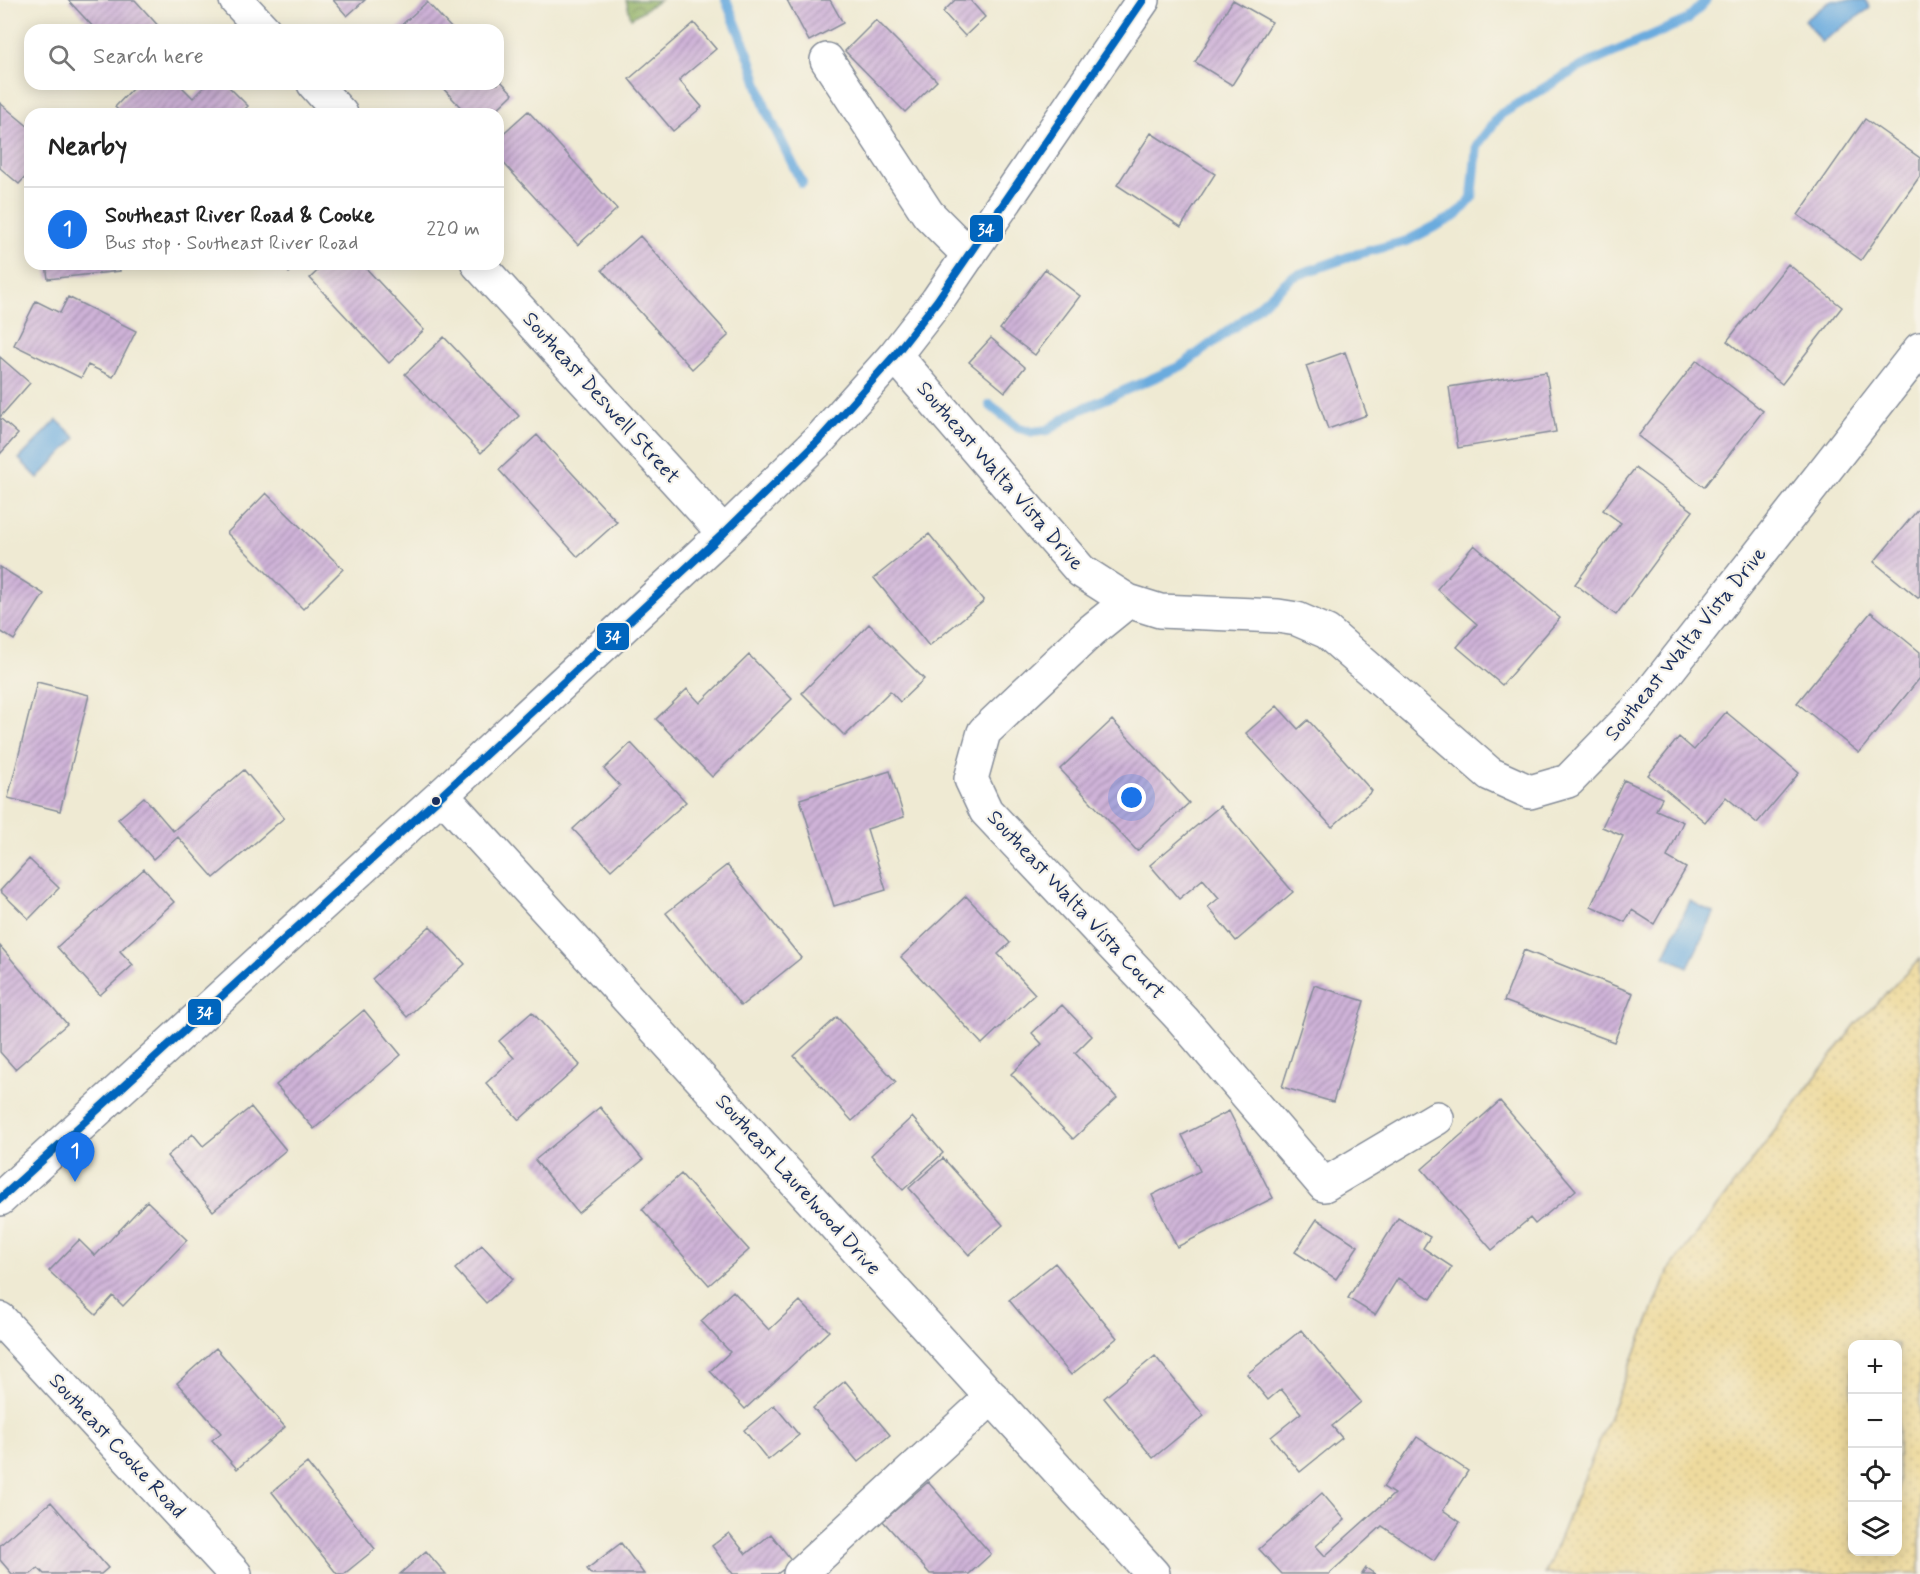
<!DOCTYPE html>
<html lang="en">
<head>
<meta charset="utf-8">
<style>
	body { margin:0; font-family:Mynerve,sans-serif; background:#f2f2f2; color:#222 }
	.controls { position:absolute; right:18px; bottom:18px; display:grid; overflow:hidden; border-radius:12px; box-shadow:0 3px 15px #0003 }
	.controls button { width:54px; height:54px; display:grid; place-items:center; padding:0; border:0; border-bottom:2px solid #e0e0e0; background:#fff; color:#222; font:30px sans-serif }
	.you { position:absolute; left:1132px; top:798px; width:21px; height:21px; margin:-15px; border:4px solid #fff; border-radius:50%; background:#1a73e8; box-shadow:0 0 0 9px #1a73e833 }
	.badge { display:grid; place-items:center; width:39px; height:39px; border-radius:50%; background:#1a73e8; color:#fff; font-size:20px; font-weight:700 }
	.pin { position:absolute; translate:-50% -50px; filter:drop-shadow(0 2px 3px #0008) }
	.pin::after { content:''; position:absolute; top:32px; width:21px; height:18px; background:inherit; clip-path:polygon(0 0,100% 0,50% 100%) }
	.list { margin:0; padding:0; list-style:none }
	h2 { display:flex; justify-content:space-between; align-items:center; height:78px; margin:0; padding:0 24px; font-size:26px }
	h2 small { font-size:20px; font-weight:400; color:#767676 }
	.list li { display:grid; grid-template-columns:39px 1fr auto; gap:18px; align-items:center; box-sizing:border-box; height:84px; padding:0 24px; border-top:2px solid #e0e0e0 }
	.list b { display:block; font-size:22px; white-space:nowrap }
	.list p { margin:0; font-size:20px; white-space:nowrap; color:#767676 }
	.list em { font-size:20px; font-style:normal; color:#767676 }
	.icon { flex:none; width:33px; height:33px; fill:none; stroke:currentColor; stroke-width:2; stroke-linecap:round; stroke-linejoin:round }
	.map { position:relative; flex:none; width:1920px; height:1574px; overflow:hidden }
	.search { position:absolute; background:#fff; box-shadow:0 3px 15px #0003; left:24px; top:24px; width:480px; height:66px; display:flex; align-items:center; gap:15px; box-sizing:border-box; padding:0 21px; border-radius:18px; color:#767676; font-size:22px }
	.panel { position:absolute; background:#fff; box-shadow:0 3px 15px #0003; left:24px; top:108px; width:480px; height:162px; border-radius:18px }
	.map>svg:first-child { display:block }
</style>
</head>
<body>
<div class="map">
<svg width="1920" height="1574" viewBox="0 0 1920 1574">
	<defs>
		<pattern id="forest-crowns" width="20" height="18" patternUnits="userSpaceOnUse" patternTransform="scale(1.5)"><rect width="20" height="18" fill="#90b064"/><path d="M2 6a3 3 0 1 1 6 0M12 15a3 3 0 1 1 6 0" fill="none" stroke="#759056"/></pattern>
		<pattern id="sand-dots" width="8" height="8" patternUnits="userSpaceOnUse" patternTransform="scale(1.5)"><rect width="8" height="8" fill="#eeda9e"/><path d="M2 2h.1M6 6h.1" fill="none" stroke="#ccbb8a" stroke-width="1.8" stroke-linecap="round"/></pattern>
		<pattern id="building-hatch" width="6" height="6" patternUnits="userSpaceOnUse" patternTransform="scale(1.5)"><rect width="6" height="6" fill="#cfb3d8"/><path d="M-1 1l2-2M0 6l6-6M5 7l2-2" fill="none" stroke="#a792b2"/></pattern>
	</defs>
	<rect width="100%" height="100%" fill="#f7f3e8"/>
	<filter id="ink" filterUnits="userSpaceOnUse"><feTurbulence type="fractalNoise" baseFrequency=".0167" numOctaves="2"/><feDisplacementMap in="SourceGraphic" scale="12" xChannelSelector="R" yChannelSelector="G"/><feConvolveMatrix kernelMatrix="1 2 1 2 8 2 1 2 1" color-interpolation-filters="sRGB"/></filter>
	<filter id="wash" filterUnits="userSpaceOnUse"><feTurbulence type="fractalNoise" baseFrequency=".008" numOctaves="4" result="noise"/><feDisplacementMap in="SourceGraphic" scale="24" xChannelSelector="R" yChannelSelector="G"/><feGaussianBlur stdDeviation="1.35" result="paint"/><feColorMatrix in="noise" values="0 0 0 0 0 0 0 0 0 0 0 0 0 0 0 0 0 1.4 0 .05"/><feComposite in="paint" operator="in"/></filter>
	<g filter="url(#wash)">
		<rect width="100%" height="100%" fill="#efead3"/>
		<path fill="url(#forest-crowns)" stroke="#567061" stroke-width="1.5" d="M626,0H660L631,18Z"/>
		<path fill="url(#sand-dots)" stroke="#84847e" stroke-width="1.5" fill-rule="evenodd" d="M1920,959V1574H1545L1669,1270L1855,1025ZM1852,1344H1898V1552H1852Z"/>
		<path fill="#6aabde" stroke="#426d9e" stroke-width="1.5" d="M1832,0H1865L1870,8L1821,42L1805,20Z
			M57,420L76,438L38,478L19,459Z
			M1690,901L1714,913L1688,967L1664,956Z"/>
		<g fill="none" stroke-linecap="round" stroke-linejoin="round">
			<path stroke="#6aabde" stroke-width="10" d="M726,0L750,59L766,110L802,183
				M990,405L1019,428L1033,432L1048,430L1075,412L1181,366L1242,321L1292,277L1354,255L1407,241L1457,215L1472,198L1477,145L1501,114L1576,69L1687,20L1706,0"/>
		</g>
		<g id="blocks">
			<path fill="url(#building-hatch)" d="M68,0H135L162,30H96Z
				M333,0H365L347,16Z
				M787,0H830L843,23L809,41Z
				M955,0H970L985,17L965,36L943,12Z
				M1233,0L1272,22L1232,85L1195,62Z
				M427,2L453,30H396Z
				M876,20L937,81L905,112L845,51Z
				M694,23L716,49L679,80L702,107L673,131L629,79Z
				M498,78L513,94L492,114H467L439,84H498Z
				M137,84H179L193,98L207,84H226L248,106L240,114H122L115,107Z
				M0,103L30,128V172L19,184L0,168Z
				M528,111L617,209L578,245L498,157V138Z
				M1865,119L1920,158V176L1861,260L1798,215Z
				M1151,133L1215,174L1181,227L1117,185Z
				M640,236L729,335L692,369L602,270Z
				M46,264H119L120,271L48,279Z
				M282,264H299L289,273Z
				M325,264H362L424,330L389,363L310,278Z
				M1788,264L1842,307L1782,384L1727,341Z
				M1045,269L1080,296L1035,355L1000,329Z
				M68,297L136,331L113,377L88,365L81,378L14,345L36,301L60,313Z
				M444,337L519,416L481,453L405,374Z
				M991,338L1025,367L1005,392L969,362Z
				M1345,352L1367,415L1328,429L1306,366Z
				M0,357L30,383L0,417Z
				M1697,360L1763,411L1704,487L1638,436Z
				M1546,372L1556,432L1458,448L1449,387Z
				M0,418L18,434L0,454Z
				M537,435L617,522L578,557L499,470Z
				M1635,468L1693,511L1616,615L1575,584L1621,523L1603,510Z
				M266,493L343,569L303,609L227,533Z
				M1920,507V597L1918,598L1874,562Z
				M929,534L984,601L929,646L874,578Z
				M1474,545L1560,618L1502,685L1457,647L1477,624L1437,589Z
				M0,567L44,594L14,640L0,631Z
				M1871,612L1920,652V678L1859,753L1797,703Z
				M869,624L924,679L900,702L890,691L845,736L802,693Z
				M749,655L792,699L712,777L656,719L687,689L700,703Z
				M37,682L89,695L60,811L8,798Z
				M1277,706L1298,729L1308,720L1372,791L1332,827L1246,733Z
				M1726,712L1799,773L1757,823L1726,797L1705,822L1648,775L1679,737L1694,750Z
				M1112,720L1189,803L1137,851L1060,769Z
				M631,743L686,802L611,870L573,829L620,786L604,769Z
				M244,770L284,818L214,878L178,837L153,859L118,819L144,797L173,831Z
				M890,771L904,817L867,829L886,890L834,906L800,799Z
				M1624,780L1662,798L1656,810L1683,822L1667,857L1686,868L1654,924L1632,910L1625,922L1591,906L1623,836L1602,827Z
				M1220,806L1293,892L1236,941L1208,907L1219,898L1203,879L1179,899L1150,865Z
				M29,859L59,888L29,919L0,891Z
				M727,865L801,958L741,1006L666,913Z
				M144,869L174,902L120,951L133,965L100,995L57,947Z
				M966,896L1010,943L998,954L1035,994L982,1044L901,957Z
				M430,926L465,964L407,1017L372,979Z
				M0,946L67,1024L15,1069L0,1052Z
				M1524,950L1633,993L1614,1042L1504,1001Z
				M1314,985L1364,1001L1333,1102L1282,1087Z
				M1062,1005L1092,1036L1075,1053L1117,1098L1073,1139L1011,1074L1042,1044L1032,1033Z
				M364,1010L401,1055L314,1129L276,1085Z
				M532,1012L580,1065L519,1120L486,1083L514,1058L499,1041Z
				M837,1017L896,1082L852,1121L794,1056Z
				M1500,1101L1576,1190L1535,1224L1530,1218L1492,1250L1422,1169Z
				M251,1107L286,1150L213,1211L167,1156L193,1134L203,1146Z
				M600,1107L643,1160L578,1213L535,1160Z
				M1229,1111L1273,1198L1177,1247L1152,1195L1200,1171L1182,1135Z
				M912,1117L943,1153L903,1190L871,1155Z
				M943,1158L1003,1225L969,1255L909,1188Z
				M681,1174L749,1250L709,1285L642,1209Z
				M147,1201L187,1240L123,1306L113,1296L96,1315L49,1271L79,1240L95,1256Z
				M1398,1218L1430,1237L1423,1248L1452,1267L1431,1299L1398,1278L1375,1315L1348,1298Z
				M1317,1219L1358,1246L1336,1279L1295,1252Z
				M482,1245L513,1279L486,1303L455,1269Z
				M1055,1263L1117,1338L1071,1375L1009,1300Z
				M733,1291L769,1330L800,1301L829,1331L745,1409L710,1371L730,1352L701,1321Z
				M1301,1330L1361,1402L1332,1426L1342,1438L1300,1472L1271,1437L1301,1413L1281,1389L1268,1400L1247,1374Z
				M216,1348L285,1427L237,1469L212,1440L221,1433L177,1383Z
				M1155,1356L1204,1416L1153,1458L1104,1398Z
				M845,1381L890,1435L858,1462L813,1408Z
				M774,1405L799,1435L768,1460L744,1430Z
				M1417,1437L1468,1471L1443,1510L1460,1522L1434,1561L1382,1526L1329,1574H1282L1259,1549L1322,1493L1345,1520L1316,1546L1325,1556L1394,1494L1383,1487Z
				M307,1463L375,1549L344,1574H337L272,1492Z
				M928,1482L991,1554L969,1574H930L883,1521Z
				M51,1502L108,1568L101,1574H44L38,1568L31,1574H12L0,1560V1545Z
				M729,1533L746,1554L771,1534L793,1562L777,1574H733L712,1546Z
				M621,1543L644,1574H591L587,1569Z
				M426,1551L446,1574H400Z
				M1366,1568L1375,1574H1362Z"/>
		</g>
	</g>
	<g filter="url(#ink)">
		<use href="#blocks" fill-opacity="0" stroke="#858c98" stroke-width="1.5"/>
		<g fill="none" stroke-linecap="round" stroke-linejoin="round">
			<defs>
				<path id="minor" d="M236,0L264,30
					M827,60L928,214L969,255
					M314,84L341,114
					M478,264L724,533
					M895,355L1081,571L1128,601L1160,611L1278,616L1297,619L1327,632L1490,774L1530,792L1568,781L1638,709L1920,349
					M1128,601L1091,631L984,732L971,779L986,811L1183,1020L1324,1185L1437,1118
					M442,795L1153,1574
					M0,1199L442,795L724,533L821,438L895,355L937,301L1143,0
					M0,1319L235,1574
					M800,1574L992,1397"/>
			</defs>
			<use href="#minor" stroke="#858c98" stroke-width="36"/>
			<use href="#minor" stroke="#fff" stroke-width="33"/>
			<defs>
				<path id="bus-1" d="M0,1199L442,795L724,533L821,438L895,355L937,301L1143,0"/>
			</defs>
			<use href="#bus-1" stroke="#f7f3e8" stroke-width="12"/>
			<use href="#bus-1" stroke="#0065bd" stroke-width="8"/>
		</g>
	</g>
	<circle fill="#1b2f5e" stroke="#f7f3e8" stroke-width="2" cx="436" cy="801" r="5"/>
	<g text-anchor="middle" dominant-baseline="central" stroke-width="4.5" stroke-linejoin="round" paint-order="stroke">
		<g font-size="21" fill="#1b2f5e" stroke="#f7f3e8">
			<text transform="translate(601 398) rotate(48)">Southeast Deswell Street</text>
			<text transform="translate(1000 476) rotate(49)">Southeast Walta Vista Drive</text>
			<text transform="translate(1686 644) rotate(-51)">Southeast Walta Vista Drive</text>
			<text transform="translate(1076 905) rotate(47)">Southeast Walta Vista Court</text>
			<text transform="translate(798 1185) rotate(48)">Southeast Laurelwood Drive</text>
			<text transform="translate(117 1446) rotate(47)">Southeast Cooke Road</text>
		</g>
	</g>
	<g stroke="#f7f3e8" stroke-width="2">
		<rect x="969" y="214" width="35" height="29" rx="6" fill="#0065bd"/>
		<rect x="596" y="622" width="34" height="29" rx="6" fill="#0065bd"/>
		<rect x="187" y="998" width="35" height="28" rx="6" fill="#0065bd"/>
	</g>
	<g font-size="16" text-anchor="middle" font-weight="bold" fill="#fff">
		<text x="986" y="235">34</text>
		<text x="613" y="642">34</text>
		<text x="205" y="1018">34</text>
	</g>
</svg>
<div class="controls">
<button>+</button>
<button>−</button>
<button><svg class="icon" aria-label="locate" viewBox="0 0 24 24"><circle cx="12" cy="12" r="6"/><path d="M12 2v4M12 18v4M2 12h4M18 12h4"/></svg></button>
<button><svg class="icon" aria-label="layers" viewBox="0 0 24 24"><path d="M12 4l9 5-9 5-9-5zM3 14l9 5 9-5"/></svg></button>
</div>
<div class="you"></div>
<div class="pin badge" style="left:75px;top:1182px">1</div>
<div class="search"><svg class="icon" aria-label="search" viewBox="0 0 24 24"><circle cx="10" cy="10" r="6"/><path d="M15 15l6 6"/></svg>Search here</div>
<section class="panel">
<h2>Nearby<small></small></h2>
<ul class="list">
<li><span class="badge">1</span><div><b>Southeast River Road &amp; Cooke</b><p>Bus stop · Southeast River Road</p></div><em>220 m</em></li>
</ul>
</section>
</div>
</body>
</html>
